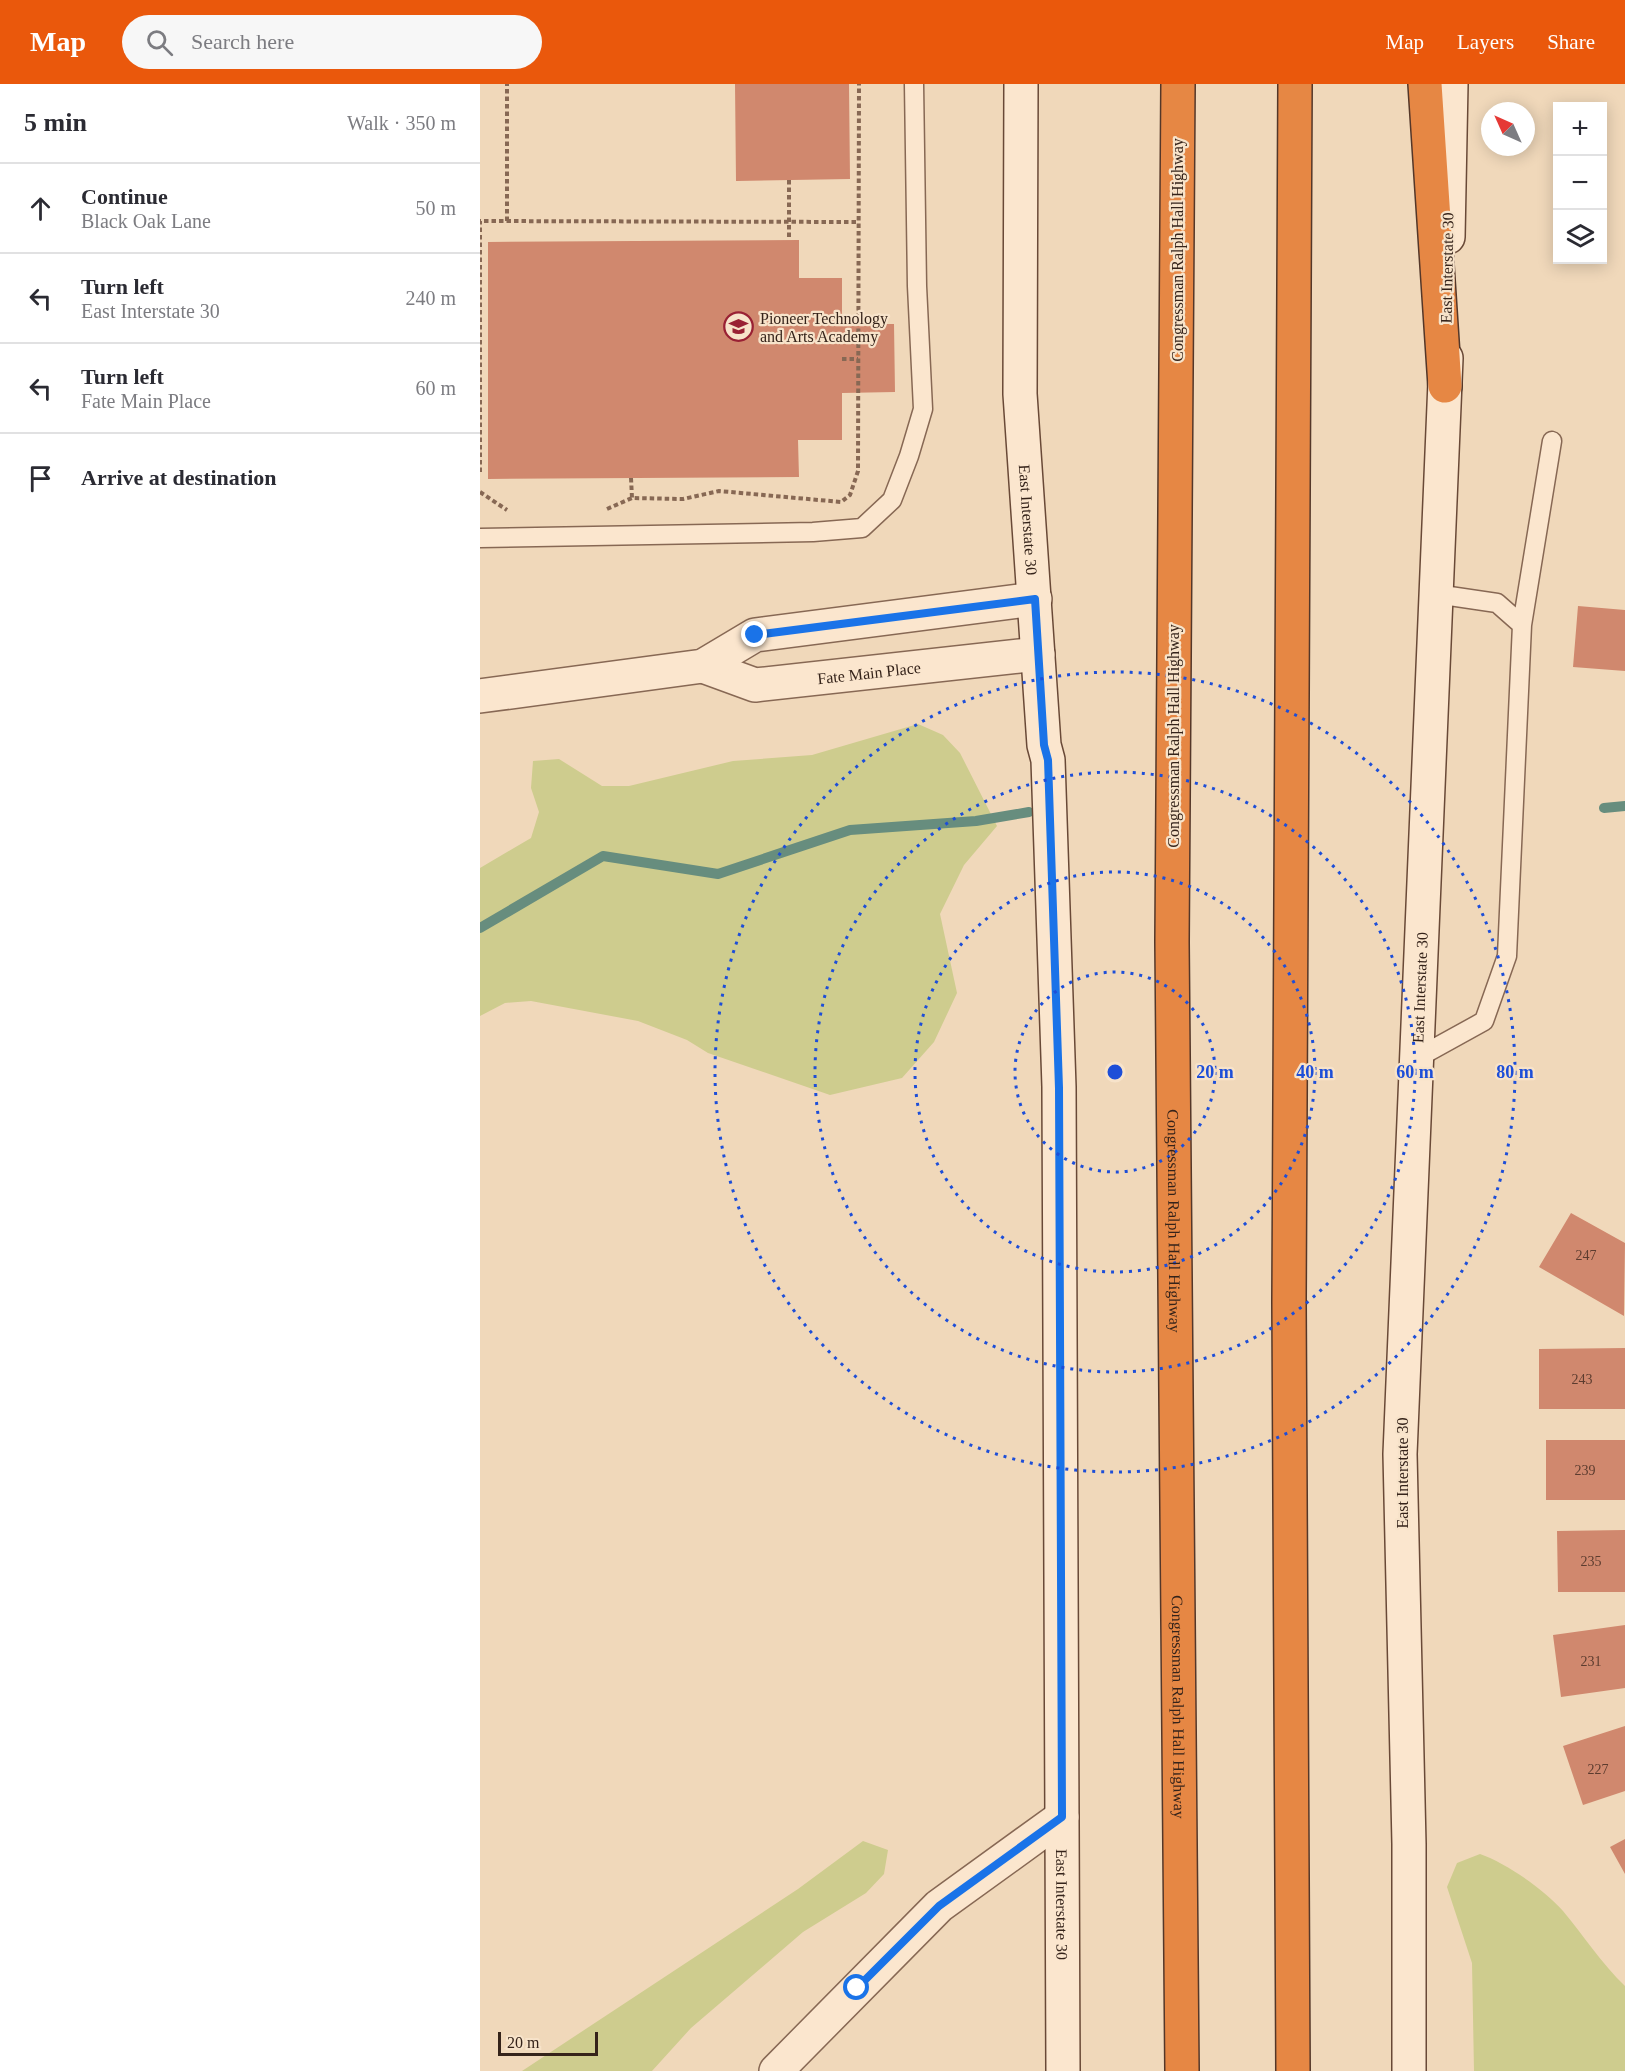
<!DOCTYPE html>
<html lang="en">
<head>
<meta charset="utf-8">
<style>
	body { margin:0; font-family:Georgia,serif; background:#f7f7f7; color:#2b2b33 }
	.controls { position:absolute; right:18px; top:18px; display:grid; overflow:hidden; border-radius:0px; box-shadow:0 3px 15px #0003 }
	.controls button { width:54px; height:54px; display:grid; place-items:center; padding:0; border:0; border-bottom:2px solid #e1e1e2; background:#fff; color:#2b2b33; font:30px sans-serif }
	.compass { position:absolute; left:1001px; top:18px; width:54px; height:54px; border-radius:50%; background:#fff; box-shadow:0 3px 15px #0003; rotate:315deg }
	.scale { position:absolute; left:18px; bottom:15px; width:100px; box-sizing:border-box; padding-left:6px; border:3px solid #35231a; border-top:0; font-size:16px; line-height:21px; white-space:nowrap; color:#35231a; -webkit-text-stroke:4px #f7e3ca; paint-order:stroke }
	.stop { position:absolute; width:18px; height:18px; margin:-14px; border:4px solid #1a73e8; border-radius:50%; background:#fff }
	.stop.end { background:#1a73e8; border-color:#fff; box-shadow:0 2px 6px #0008 }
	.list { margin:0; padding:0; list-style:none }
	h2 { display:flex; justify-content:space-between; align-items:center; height:78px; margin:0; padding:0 24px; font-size:26px }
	h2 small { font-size:20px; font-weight:400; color:#7c7c81 }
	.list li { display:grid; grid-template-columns:39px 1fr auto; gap:18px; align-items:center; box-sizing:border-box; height:90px; padding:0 24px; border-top:2px solid #e1e1e2 }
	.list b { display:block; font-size:22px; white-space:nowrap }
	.list p { margin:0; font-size:20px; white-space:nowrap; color:#7c7c81 }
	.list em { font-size:20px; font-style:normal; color:#7c7c81 }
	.icon { flex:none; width:33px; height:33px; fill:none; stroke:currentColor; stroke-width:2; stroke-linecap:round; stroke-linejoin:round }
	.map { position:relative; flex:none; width:1145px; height:1987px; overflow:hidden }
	header { display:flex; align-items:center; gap:36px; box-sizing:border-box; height:84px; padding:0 30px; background:#ea580c; color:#fff }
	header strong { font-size:28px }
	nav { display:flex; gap:33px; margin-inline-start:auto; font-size:21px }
	.search { width:420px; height:54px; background:#f7f7f7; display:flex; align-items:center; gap:15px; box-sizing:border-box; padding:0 21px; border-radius:33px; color:#7c7c81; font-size:22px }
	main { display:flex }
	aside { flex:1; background:#fff }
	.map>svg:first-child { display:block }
</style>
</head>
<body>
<header>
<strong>Map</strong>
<div class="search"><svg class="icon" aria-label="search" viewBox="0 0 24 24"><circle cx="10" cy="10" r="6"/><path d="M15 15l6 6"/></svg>Search here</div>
<nav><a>Map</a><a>Layers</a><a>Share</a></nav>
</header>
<main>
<aside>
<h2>5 min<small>Walk · 350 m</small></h2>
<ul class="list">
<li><svg class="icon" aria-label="ahead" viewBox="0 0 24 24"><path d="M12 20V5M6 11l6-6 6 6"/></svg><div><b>Continue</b><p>Black Oak Lane</p></div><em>50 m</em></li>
<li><svg class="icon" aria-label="left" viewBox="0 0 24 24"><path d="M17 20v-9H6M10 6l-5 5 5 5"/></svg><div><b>Turn left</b><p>East Interstate 30</p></div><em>240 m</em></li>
<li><svg class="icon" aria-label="left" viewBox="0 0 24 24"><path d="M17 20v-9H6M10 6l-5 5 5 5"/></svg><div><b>Turn left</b><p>Fate Main Place</p></div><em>60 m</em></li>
<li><svg class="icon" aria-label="arrive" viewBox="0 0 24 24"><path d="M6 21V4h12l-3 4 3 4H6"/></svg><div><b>Arrive at destination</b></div></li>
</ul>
</aside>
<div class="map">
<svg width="1145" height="1987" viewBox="0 0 1145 1987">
	<rect width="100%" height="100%" fill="#f0d8ba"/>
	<path fill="#cecc8e" d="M438,640L463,651L480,669L517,742L484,781L460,830L477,909L454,958L422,994L350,1011L228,969L207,956L158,937L51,917L25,919L0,932V784L51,754L59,728L51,704L53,677L79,675L122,702H149L253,677L332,671Z
		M383,1757L408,1766L404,1790L386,1809L323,1848L211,1944L172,1987H42L318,1805Z
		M1000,1770C1026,1779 1065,1806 1083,1827C1104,1852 1121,1879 1145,1902V1987H994L992,1879L967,1803L977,1779Z"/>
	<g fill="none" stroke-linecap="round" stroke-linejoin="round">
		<path stroke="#678d7e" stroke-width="10" d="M1124,724L1145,722
			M0,844L123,772L238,790L370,746L496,737L549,728"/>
	</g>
	<path fill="#d0886e" d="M255,0H369L370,95L256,97Z
		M319,156V194H362V240H414L415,308L362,309V356H318L319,393L8,395V158Z
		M1098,522L1145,526V587L1093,583Z
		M1091,1129L1145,1159L1144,1232L1059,1183Z
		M1145,1264V1325H1059V1265Z
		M1066,1356H1145V1416H1066Z
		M1145,1446V1508H1078L1077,1447Z
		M1145,1541V1604L1081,1613L1073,1551Z
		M1145,1642V1707L1103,1721L1083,1662Z
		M1145,1755V1790L1130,1763Z"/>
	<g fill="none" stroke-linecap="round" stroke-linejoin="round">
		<defs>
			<path id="service" d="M0,454L333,448L382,444L412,416L429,372L443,325L437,202L434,0
				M1042,541L1072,357
				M937,974L1004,937L1027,872L1042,541L1017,519L956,510"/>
			<path id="minor" d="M296,1987L459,1822L582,1733"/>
			<g id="tertiary">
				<path id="s1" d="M223,582L275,601L558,570"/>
				<path d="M0,612L223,582L275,551L555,515"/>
			</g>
			<g id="secondary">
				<path id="s2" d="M541,0L540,310L564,661L568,676L579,1003L583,1987"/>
				<path d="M968,153L971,0"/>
				<path id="s3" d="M929,1987V1760L920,1370L966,274"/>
			</g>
			<g id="motorway">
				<path id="s4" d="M698,0L692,858L702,1987"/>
				<path d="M945,0L965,302"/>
				<path d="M813,1987L809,1218L815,0"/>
			</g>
		</defs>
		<use href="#service" stroke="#876854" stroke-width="21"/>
		<use href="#minor" stroke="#876854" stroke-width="36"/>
		<use href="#tertiary" stroke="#876854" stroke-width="36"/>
		<use href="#secondary" stroke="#694937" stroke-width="36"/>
		<use href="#motorway" stroke="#543729" stroke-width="36"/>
		<path stroke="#876854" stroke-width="4" stroke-dasharray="4.5 3" stroke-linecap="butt" d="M309,96V156
			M27,137V0
			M362,275H378
			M0,388V137L378,138
			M151,394L152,414
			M0,408L27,426
			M127,425L152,414L203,415L239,407L361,418L370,411L378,387L379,0"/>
		<use href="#service" stroke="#fbe6ce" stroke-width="18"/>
		<use href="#minor" stroke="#fbe6ce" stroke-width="33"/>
		<use href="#tertiary" stroke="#fbe6ce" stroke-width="33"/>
		<use href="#secondary" stroke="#fbe6ce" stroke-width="33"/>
		<use href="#motorway" stroke="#e68744" stroke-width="33"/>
	</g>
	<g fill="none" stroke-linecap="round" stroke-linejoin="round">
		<path stroke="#1a73e8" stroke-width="8" d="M275,551L555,515L564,661L568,676L579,1004L582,1733L459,1822L377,1904"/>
	</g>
	<g fill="none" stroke="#1d4ed8" stroke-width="3" stroke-dasharray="3 6">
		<circle cx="635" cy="988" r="100"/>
		<circle cx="635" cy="988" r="200"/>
		<circle cx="635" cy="988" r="300"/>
		<circle cx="635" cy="988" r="400"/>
	</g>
	<defs>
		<symbol id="school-ring" viewBox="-11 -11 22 22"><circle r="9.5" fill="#f7e3ca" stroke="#992134" stroke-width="1.5"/><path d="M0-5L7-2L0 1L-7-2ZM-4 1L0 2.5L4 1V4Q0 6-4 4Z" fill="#992134"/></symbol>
	</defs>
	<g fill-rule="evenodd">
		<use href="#school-ring" x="242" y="226" width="33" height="33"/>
	</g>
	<g text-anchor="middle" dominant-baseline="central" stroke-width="4.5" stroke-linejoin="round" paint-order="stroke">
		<g font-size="14" fill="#5c3c2f">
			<text x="1106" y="1171">247</text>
			<text x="1102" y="1295">243</text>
			<text x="1105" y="1386">239</text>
			<text x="1111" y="1477">235</text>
			<text x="1111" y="1577">231</text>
			<text x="1118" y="1685">227</text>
		</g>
		<g font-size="16" fill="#35231a" stroke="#f7e3ca">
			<text transform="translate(697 166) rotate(-90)">Congressman Ralph Hall Highway</text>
			<text transform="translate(967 184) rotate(-89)">East Interstate 30</text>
			<text stroke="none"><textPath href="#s2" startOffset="436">East Interstate 30</textPath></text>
			<text stroke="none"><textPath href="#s1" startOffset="170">Fate Main Place</textPath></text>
			<text transform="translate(693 652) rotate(-90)">Congressman Ralph Hall Highway</text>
			<text stroke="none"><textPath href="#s3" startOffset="1084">East Interstate 30</textPath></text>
			<text stroke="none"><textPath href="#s4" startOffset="1137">Congressman Ralph Hall Highway</textPath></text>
			<text transform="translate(922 1389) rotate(-90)">East Interstate 30</text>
			<text stroke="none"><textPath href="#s4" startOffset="1623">Congressman Ralph Hall Highway</textPath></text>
			<text stroke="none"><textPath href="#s2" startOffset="1822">East Interstate 30</textPath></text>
		</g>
		<g font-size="16" fill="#35231a" stroke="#f7e3ca" text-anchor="start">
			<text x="280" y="234">Pioneer Technology<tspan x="280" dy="18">and Arts Academy</tspan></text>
		</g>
	</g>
	<circle cx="635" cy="988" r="9" fill="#1d4ed8" stroke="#f7e3ca" stroke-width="3"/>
	<g font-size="18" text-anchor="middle" font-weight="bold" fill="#1d4ed8" stroke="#f7e3ca" stroke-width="4.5" stroke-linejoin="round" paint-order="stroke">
		<text x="735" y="994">20 m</text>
		<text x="835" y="994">40 m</text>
		<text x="935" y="994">60 m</text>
		<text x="1035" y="994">80 m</text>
	</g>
</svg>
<div class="controls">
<button>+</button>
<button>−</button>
<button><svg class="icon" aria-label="layers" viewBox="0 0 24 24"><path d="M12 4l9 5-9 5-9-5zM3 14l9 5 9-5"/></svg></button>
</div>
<svg class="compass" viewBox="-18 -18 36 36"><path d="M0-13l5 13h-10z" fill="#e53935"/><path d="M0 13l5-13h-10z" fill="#7c7c81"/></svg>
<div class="scale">20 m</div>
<div class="stop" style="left:377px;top:1904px"></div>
<div class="stop end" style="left:275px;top:551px"></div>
</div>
</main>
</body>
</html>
